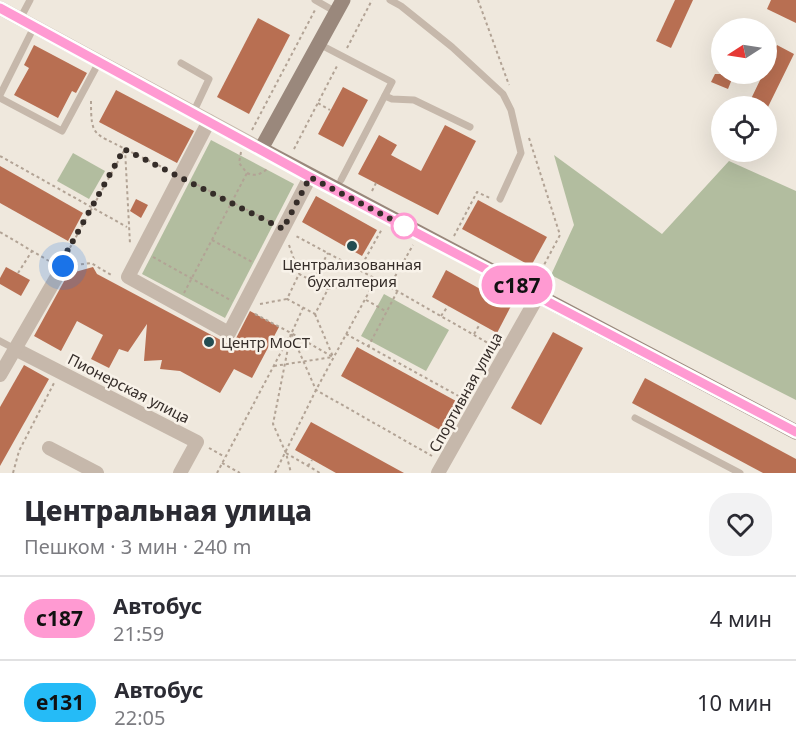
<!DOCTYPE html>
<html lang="ru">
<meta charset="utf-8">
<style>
body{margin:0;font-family:"Noto Sans",sans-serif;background:#f2f2f3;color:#2b2b33;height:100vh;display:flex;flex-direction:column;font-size:22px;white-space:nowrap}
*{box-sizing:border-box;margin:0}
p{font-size:20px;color:#7c7c81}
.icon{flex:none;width:33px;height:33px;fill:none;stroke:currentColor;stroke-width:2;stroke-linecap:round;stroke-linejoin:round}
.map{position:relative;height:473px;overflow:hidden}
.side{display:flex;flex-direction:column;background:#fff;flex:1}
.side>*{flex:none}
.badge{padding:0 12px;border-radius:20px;font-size:21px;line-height:39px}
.needle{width:39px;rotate:258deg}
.buttons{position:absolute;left:711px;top:18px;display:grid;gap:12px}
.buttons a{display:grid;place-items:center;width:66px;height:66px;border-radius:50%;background:#fff;box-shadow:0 6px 24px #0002;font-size:30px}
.you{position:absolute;width:30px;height:30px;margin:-15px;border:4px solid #fff;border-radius:50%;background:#1a73e8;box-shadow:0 0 0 9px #1a73e833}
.map>.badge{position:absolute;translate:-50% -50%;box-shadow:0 0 0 3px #fff}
.round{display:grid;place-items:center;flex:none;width:63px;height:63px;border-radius:24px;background:#f2f2f3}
.headline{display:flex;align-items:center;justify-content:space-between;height:102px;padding:0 24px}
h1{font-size:28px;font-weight:800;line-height:45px}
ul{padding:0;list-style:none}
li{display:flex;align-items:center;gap:18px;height:84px;padding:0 24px;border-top:2px solid #e1e1e2}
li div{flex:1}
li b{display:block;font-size:22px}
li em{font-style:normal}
li .badge{min-width:66px;font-weight:700;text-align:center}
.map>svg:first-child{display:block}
</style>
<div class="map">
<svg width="796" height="473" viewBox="0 0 796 473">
<rect width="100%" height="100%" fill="#efe8dd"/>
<g fill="#b2bd9f">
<polygon points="211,140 294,184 225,318 142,274"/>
<polygon points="73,153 105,171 89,199 57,181"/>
<polygon points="554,155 662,234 729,161 796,191 796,400 551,275 574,225"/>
<polygon points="384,294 449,330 426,371 361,336"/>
</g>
<g fill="#b86f52">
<polygon points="675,0 693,0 671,48 656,41"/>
<polygon points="771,0 796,0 796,23 767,9"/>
<polygon points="258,18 290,35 249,114 217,97"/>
<polygon points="34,45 87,73 76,93 72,91 58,118 14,95 29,68 24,65"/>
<polygon points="777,45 794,54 767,109 766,106 750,101 763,74 766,74 766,67"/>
<polygon points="715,74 734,74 728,89 711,82"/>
<polygon points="343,87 368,100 343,147 318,134"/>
<polygon points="116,90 194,131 177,163 99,122"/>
<polygon points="445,125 476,141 438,215 358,174 379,135 397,145 391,155 421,171"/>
<polygon points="0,166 83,213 68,241 0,203"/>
<polygon points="316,196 377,230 362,256 302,222"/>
<polygon points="136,199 148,205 141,218 130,211"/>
<polygon points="478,200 547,237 531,266 462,229"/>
<polygon points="6,267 30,280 21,296 0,284 0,278"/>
<polygon points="93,267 97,274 232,346 250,311 279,327 252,378 234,369 220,393 180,371 160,369 162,360 144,361 147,324 128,352 119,349 109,368 91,359 103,335 77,321 61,351 34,336 68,274"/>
<polygon points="446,270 511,306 497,333 432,297"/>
<polygon points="553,332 583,348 541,425 511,408"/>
<polygon points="357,347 456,401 440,430 341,376"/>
<polygon points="24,365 49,379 0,466 0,407"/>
<polygon points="645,378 796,459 796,473 763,473 632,403"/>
<polygon points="311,422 404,473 336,473 295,450"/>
</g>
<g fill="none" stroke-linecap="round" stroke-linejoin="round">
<g stroke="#b2a395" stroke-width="2" stroke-dasharray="3 3" stroke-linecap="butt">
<polyline points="478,0 509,85"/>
<polyline points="347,48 372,0"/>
<path d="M91 101C91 138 94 132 125 149L130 244"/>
<polyline points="318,103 330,110"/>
<polyline points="252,130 315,10"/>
<polyline points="529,138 560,235 536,280"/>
<polyline points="294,149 337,66"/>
<path d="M241 152 239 163 247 173C255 177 262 174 268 168"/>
<polyline points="0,156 127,227"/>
<polyline points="192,182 273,223"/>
<polyline points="372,191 376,183"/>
<polyline points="0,232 49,261"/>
<polyline points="454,236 477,192 490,198"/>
<polyline points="212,240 252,262"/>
<polyline points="289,245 299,274"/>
<polyline points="67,253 125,149 168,170"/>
<polyline points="153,257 232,301"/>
<polyline points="75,265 91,263 113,276"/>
<polyline points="359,270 382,229"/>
<polyline points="18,273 32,251"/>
<polyline points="313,281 328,253"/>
<polyline points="389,287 413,245"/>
<polyline points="328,289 299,274 287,299 315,314 328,289 376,279 495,347"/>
<polyline points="184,293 247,173"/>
<polyline points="366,300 387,312"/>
<polyline points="260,304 287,299"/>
<polyline points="255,314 291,333 273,424 286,453 291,473"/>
<polyline points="315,314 333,357 291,333 316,390 432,456"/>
<polyline points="441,316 448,306"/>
<polyline points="292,332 303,308"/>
<polyline points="346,334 464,399"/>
<polyline points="474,334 480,324"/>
<polyline points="368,347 397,292"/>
<polyline points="274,366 333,357"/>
<polyline points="209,448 225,457"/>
<polyline points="286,453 320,473"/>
<polyline points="222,463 240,473"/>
<polyline points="308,466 312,460"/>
<polyline points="13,473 19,451 54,383"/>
<polyline points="217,473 289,337"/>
<polyline points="275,473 316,390 376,279 296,236"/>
</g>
<g stroke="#c6b8ab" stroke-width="7">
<polyline points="315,0 336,12"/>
<polyline points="390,0 401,6 452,47 503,94 511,110 521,153 500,199"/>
<polyline points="20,19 30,0"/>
<polyline points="319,44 392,82 341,180"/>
<polyline points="181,63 209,79 193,113"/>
<polyline points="0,95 34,27"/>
<polyline points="385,96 392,99 414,100 470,127"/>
<polyline points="0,98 62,131 99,62"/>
<polyline points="0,341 15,349"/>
<polyline points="635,418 740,473"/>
</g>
<g stroke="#c6b8ab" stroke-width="14">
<polyline points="0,8 261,149"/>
<polyline points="209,121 128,277 229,333 310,177"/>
<polyline points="15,349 197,442 180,473"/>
<polyline points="0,375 63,266"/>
<polyline points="49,448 97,473"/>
<polyline points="438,473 538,296"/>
</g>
<polyline stroke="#9a887c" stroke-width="15" points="343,0 261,149 796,432"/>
</g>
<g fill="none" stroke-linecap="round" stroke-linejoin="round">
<defs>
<polyline id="line" points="0,8 310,177 796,432"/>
</defs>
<use href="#line" stroke="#fff" stroke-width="14"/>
<use href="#line" stroke="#ff9ad2" stroke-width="9"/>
<polyline stroke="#352d29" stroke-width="6" stroke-dasharray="0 10.8" points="63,266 59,266 124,149 283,229 310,177 404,226"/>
</g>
<circle fill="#fff" stroke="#ff9ad2" stroke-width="3" cx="404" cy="226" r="12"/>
<g fill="#234d52" stroke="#f8f2e9" stroke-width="2">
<circle cx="352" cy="246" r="6"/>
<circle cx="209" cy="342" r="6"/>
</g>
<g text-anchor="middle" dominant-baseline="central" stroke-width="5" stroke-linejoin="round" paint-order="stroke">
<g font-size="15" fill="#352d29" stroke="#f8f2e9">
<text x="352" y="264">Централизованная<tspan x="352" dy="17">бухгалтерия</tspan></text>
<text x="221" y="342" text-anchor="start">Центр МоСТ</text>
</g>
<g font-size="15" fill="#352d29" stroke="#f8f2e9">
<text transform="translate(129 388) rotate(27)">Пионерская улица</text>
<text transform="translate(465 392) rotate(-61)">Спортивная улица</text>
</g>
</g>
</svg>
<div class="buttons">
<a><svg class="needle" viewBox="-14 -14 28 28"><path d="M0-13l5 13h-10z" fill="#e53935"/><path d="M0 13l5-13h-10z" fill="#7c7c81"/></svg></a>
<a><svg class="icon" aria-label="locate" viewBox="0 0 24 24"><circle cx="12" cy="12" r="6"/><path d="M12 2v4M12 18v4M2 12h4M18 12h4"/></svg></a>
</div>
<div class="you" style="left:63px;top:266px"></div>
<b class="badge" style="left:517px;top:285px;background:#ff9ad2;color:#111">с187</b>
</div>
<section class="side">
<div class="headline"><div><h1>Центральная улица</h1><p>Пешком · 3 мин · 240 m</p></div><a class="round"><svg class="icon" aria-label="heart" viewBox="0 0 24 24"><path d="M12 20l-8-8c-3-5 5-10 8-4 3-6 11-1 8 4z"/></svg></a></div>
<ul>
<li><span class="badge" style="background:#ff9ad2;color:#111">с187</span><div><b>Автобус</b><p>21:59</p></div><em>4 мин</em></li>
<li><span class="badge" style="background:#25bbf7;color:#111">е131</span><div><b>Автобус</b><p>22:05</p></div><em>10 мин</em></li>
</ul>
</section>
